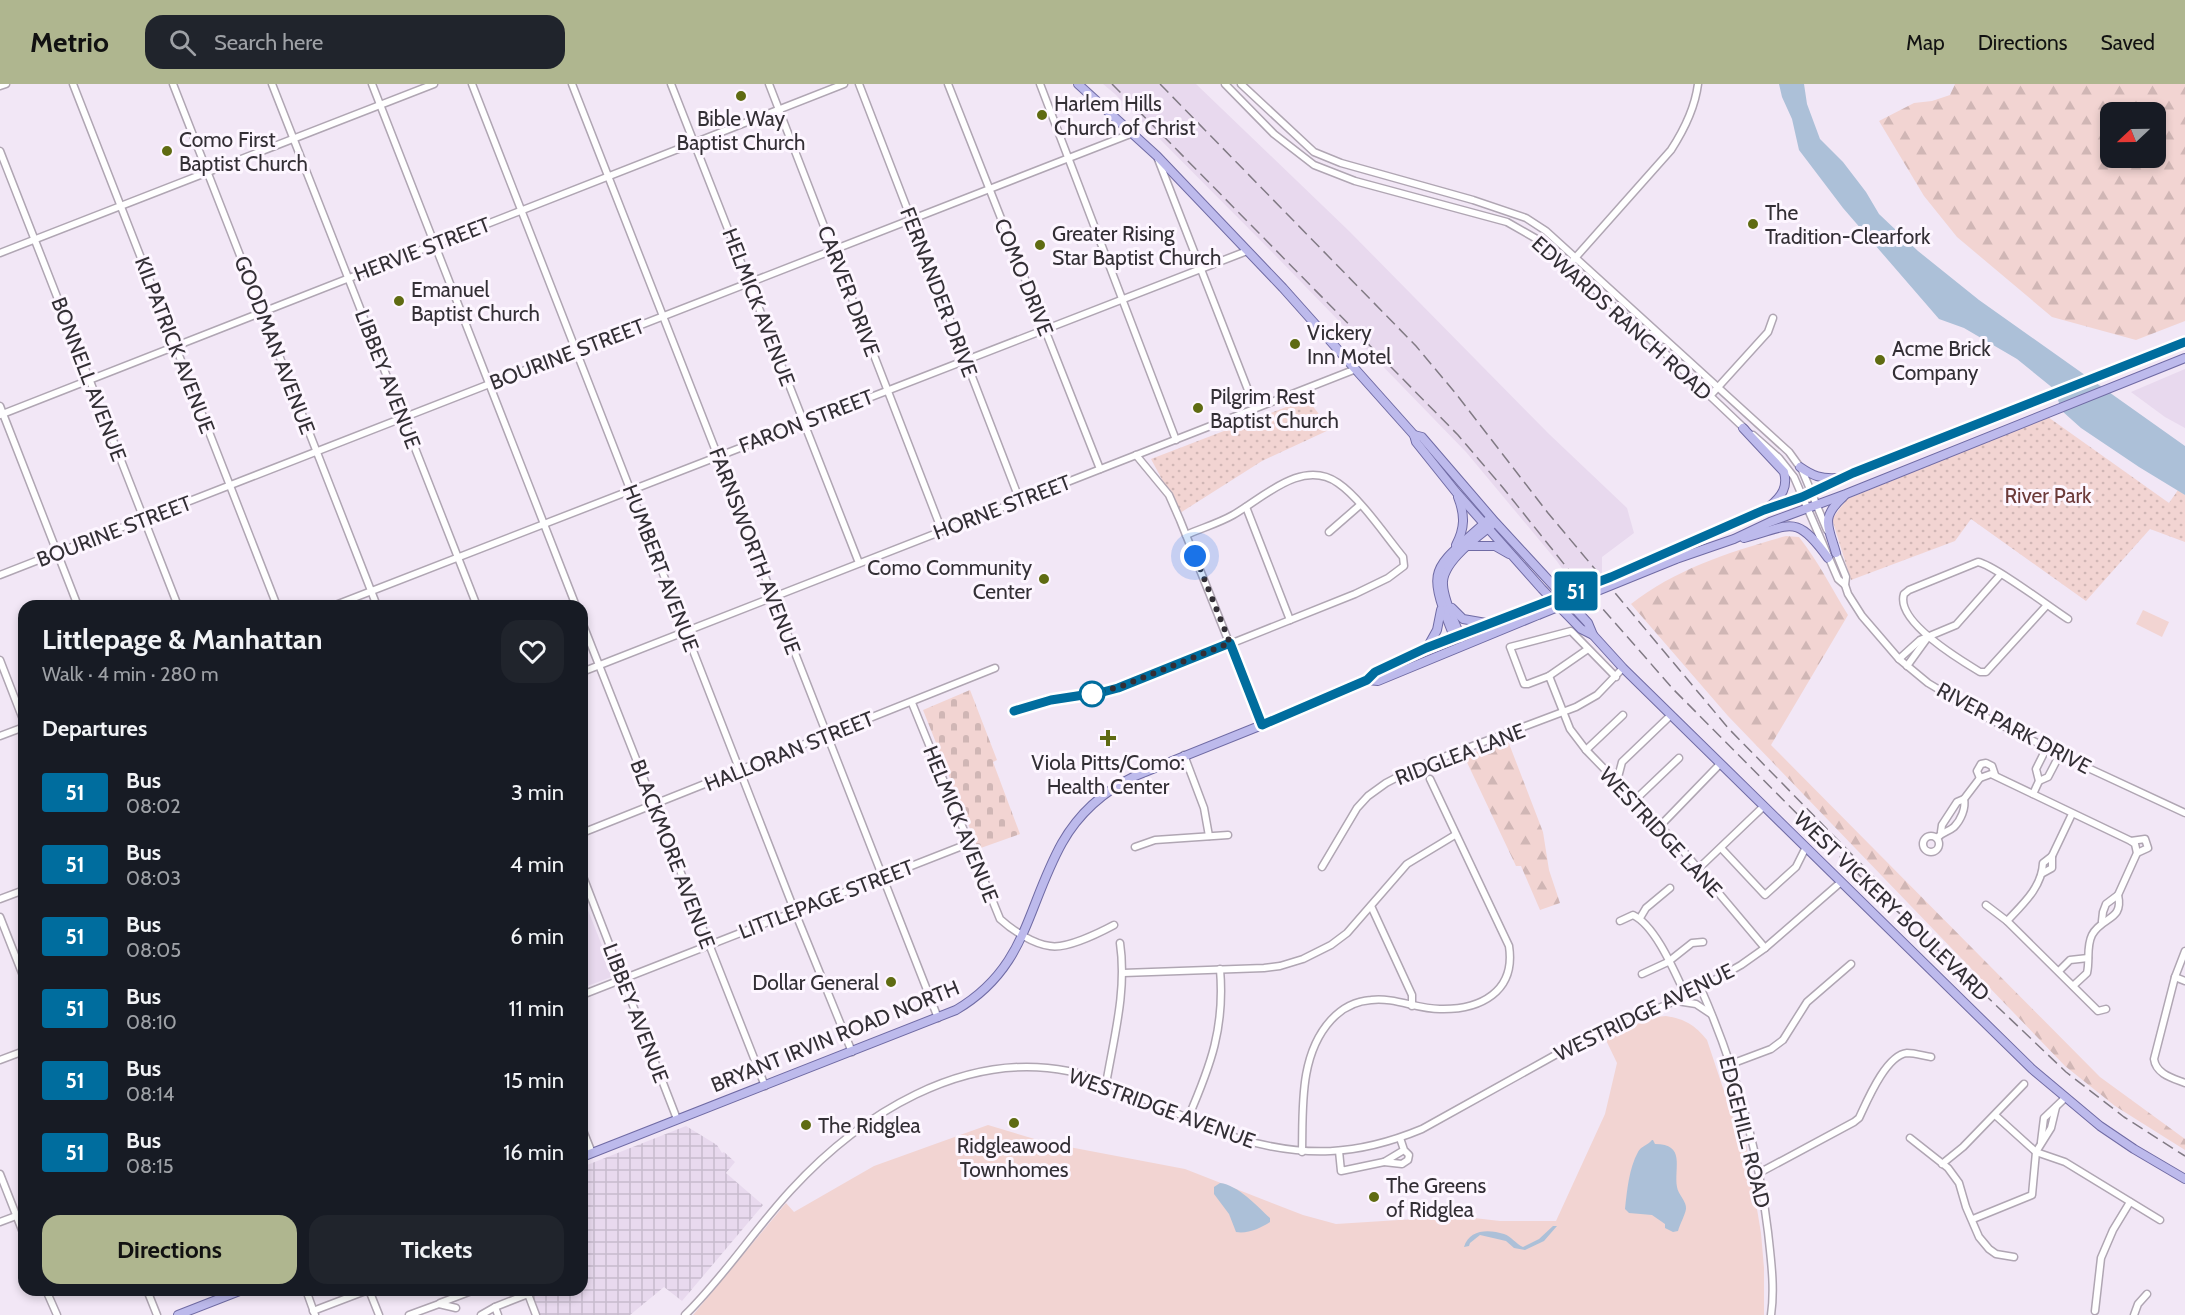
<!DOCTYPE html>
<meta charset="utf-8">
<style>
body{margin:0;font-family:Cabin,sans-serif;background:#20242c;color:#f1f3f6;height:100vh;display:flex;flex-direction:column;font-size:22px;white-space:nowrap}
*{box-sizing:border-box;margin:0}
p{font-size:20px;color:#9ea1a6}
.icon{flex:none;width:33px;height:33px;fill:none;stroke:currentColor;stroke-width:2;stroke-linecap:round;stroke-linejoin:round}
.map{position:relative;flex:1;overflow:hidden}
.panel{position:absolute;left:18px;top:516px;width:570px;height:696px;display:flex;flex-direction:column;background:#171b24;border-radius:18px;box-shadow:0 3px 9px #0003}
.panel>*{flex:none}
.badge{padding:0 12px;border-radius:4px;font-size:21px;line-height:39px}
.needle{width:39px;rotate:248deg}
.fabs{position:absolute;left:2100px;top:18px;display:grid;gap:12px}
.fabs a{display:grid;place-items:center;width:66px;height:66px;border-radius:12px;background:#171b24;box-shadow:0 3px 9px #0003;font-size:30px}
.you{position:absolute;width:30px;height:30px;margin:-15px;border:4px solid #fff;border-radius:50%;background:#1a73e8;box-shadow:0 0 0 9px #1a73e833}
.map>.badge{position:absolute;translate:-50% -50%;box-shadow:0 0 0 3px #fff}
h2{padding:0 24px;font-size:22px;line-height:54px}
.round{display:grid;place-items:center;flex:none;width:63px;height:63px;border-radius:18px;background:#20242c}
.head{display:flex;align-items:center;justify-content:space-between;height:102px;padding:0 24px}
h1{font-size:28px;font-weight:700;line-height:45px}
.action{display:flex;gap:12px;margin-top:auto;padding:12px 24px}
.action a{flex:1;height:69px;border-radius:18px;background:#afb68f;color:#111;font-size:24px;font-weight:700;line-height:69px;text-align:center}
.action a+a{background:#20242c;color:#f1f3f6}
ul{padding:0;list-style:none}
li{display:flex;align-items:center;gap:18px;height:72px;padding:0 24px}
li div{flex:1}
li b{display:block;font-size:22px}
li em{font-style:normal}
li .badge{min-width:66px;font-weight:700;text-align:center}
header{display:flex;align-items:center;gap:36px;box-sizing:border-box;height:84px;padding:0 30px;background:#afb68f;color:#111}
header strong{font-size:28px}
nav{display:flex;gap:33px;margin-inline-start:auto;font-size:21px}
.search{width:420px;height:54px;background:#20242c;display:flex;align-items:center;gap:15px;box-sizing:border-box;padding:0 21px;border-radius:18px;color:#9ea1a6;font-size:22px}
.map>svg:first-child{display:block}
</style>
<header>
<strong>Metrio</strong>
<div class="search"><svg class="icon" aria-label="search" viewBox="0 0 24 24"><circle cx="10" cy="10" r="6"/><path d="M15 15l6 6"/></svg>Search here</div>
<nav><a>Map</a><a>Directions</a><a>Saved</a></nav>
</header>
<div class="map">
<svg width="2185" height="1231" viewBox="0 0 2185 1231">
<defs>
<pattern id="industrial-grid" width="8" height="8" patternUnits="userSpaceOnUse" patternTransform="scale(1.5)"><rect width="8" height="8" fill="#e8d9ee"/><path d="M0 4h8M4 0v8" fill="none" stroke="#c7bbcd"/></pattern>
<pattern id="forest-firs" width="22" height="20" patternUnits="userSpaceOnUse" patternTransform="scale(1.5)"><rect width="22" height="20" fill="#f2d4d2"/><path d="M5 1l3.5 6h-7zM16 11l3.5 6h-7z" fill="#d0b6b5"/></pattern>
<pattern id="cemetery-stones" width="16" height="16" patternUnits="userSpaceOnUse" patternTransform="scale(1.5)"><rect width="16" height="16" fill="#f2d4d2"/><path d="M2 7V4a2 2 0 0 1 4 0v3zM10 15v-3a2 2 0 0 1 4 0v3z" fill="#d0b6b5"/></pattern>
<pattern id="park-dots" width="8" height="8" patternUnits="userSpaceOnUse" patternTransform="scale(1.5)"><rect width="8" height="8" fill="#f2d4d2"/><path d="M2 2h.1M6 6h.1" fill="none" stroke="#d0b6b5" stroke-width="1.8" stroke-linecap="round"/></pattern>
</defs>
<rect width="100%" height="100%" fill="#f2e7f6"/>
<g fill="#e8d9ee">
<polygon points="1103,0 1196,0 1349,147 1549,350 1627,424 1634,449 1602,473 1602,489 1574,501 1556,476 1466,368 1272,168 1115,10"/>
<polygon points="2185,285 2185,344 2165,333 2131,308"/>
<polygon points="582,811 614,892 582,904"/>
</g>
<polygon fill="url(#industrial-grid)" points="686,1042 717,1061 722,1069 724,1068 735,1078 726,1089 763,1121 682,1217 664,1203 630,1231 540,1231 530,1206 582,1206 582,1083"/>
<g fill="#f2d4d2">
<polygon points="2143,526 2169,538 2162,553 2136,540"/>
<path d="M1666 932C1685 935 1695 941 1707 956L1738 1049 1745 1053 1761 1149 1764 1184V1231H693L786 1119 794 1128 874 1082 988 1041 1048 1059 1185 1085 1303 1131 1336 1140 1415 1135 1430 1119 1448 1131 1500 1137H1556L1605 1030 1617 979 1604 952 1656 933Z"/>
</g>
<g fill="url(#forest-firs)" fill-rule="evenodd">
<path d="M1955 0H2185V237L2136 256 2052 233 1957 153 1924 112 1879 37 1914 19 1932 17 1950 11ZM2110 28H2156V74H2110Z"/>
<path d="M1786 452 1799 453C1818 477 1832 505 1848 531L1771 661 2100 993 2185 1055V1066L2115 1022 2065 982 1728 632 1631 520C1675 485 1732 467 1786 452Z"/>
<polygon points="1508,657 1543,748 1549,786 1560,819 1540,826 1521,782 1516,782 1464,672"/>
</g>
<polygon fill="url(#cemetery-stones)" points="970,606 997,676 993,678 1020,750 978,765 923,626"/>
<g fill="url(#park-dots)">
<polygon points="1307,315 1331,345 1262,377 1180,429 1151,375"/>
<polygon points="2048,333 2169,419 2178,406 2185,411 2185,458 2150,445 2086,517 1971,435 1955,457 1851,496 1832,435 1847,415"/>
</g>
<g fill="#acc0d8">
<polygon points="1779,0 1804,0 1807,20 1820,55 1843,78 1866,108 1879,130 1918,167 1979,216 2185,362 2185,411 2139,383 2081,344 2062,327 2054,305 2017,275 1964,244 1939,235 1843,124 1799,66 1792,35 1782,13"/>
<path d="M1652 1056H1653L1655 1060C1686 1060 1674 1083 1677 1103 1678 1110 1687 1118 1686 1125 1685 1131 1680 1140 1678 1147L1673 1148 1665 1144V1140L1652 1131 1629 1129 1625 1125C1627 1107 1629 1084 1638 1068 1641 1062 1648 1061 1652 1056Z"/>
<path d="M1220 1099C1238 1101 1257 1122 1270 1134V1138C1261 1144 1248 1150 1236 1148L1229 1130 1214 1110V1103Z"/>
<path d="M1553 1142H1557L1544 1157 1525 1166 1514 1164 1506 1157 1480 1151 1470 1159 1469 1162 1464 1163C1469 1145 1489 1145 1504 1150 1511 1152 1516 1160 1523 1163L1539 1155Z"/>
</g>
<g fill="none" stroke-linecap="round" stroke-linejoin="round">
<defs>
<g id="minor">
<polyline points="73,0 277,522"/>
<polyline points="173,0 377,522"/>
<polyline points="272,0 477,522"/>
<polyline points="372,0 576,522"/>
<polyline points="472,0 795,828 852,968"/>
<polyline points="572,0 938,934"/>
<polyline points="671,0 859,479"/>
<polyline points="769,0 942,447"/>
<polyline points="859,0 1020,417"/>
<polyline points="948,0 1100,385"/>
<polyline points="1040,0 1176,356"/>
<polyline points="1225,0 1274,50 1314,81 1355,97 1507,138 1542,158 1649,254 1745,345"/>
<polyline points="1241,0 1314,68 1341,79 1473,116 1526,134 1546,147 1789,368 1802,386 1827,446"/>
<polyline points="0,2 6,0"/>
<polyline points="0,67 178,522"/>
<polyline points="1158,75 1255,324"/>
<polyline points="0,169 434,0"/>
<path d="M1568 182 1671 66C1684 46 1695 24 1698 0"/>
<polyline points="1643,250 1652,250 1665,256"/>
<polyline points="1710,312 1768,248 1773,234"/>
<polyline points="0,322 78,522"/>
<polyline points="0,331 844,0"/>
<polyline points="1753,351 1779,374 1794,393 1838,495 1845,501"/>
<polyline points="1136,371 1169,411 1180,436 1262,641"/>
<polyline points="1246,423 1290,536"/>
<polyline points="1329,448 1360,421"/>
<polyline points="1835,466 1846,493 1845,501 1848,510 1862,532 1899,575 1928,599 1983,632 2086,683 2185,729"/>
<polyline points="0,491 1133,49"/>
<path d="M2047 521 1986 588H1980C1960 576 1895 537 1904 510L1909 506 1978 478C1994 481 2051 524 2068 535"/>
<polyline points="333,522 1247,167"/>
<polyline points="582,538 765,1002"/>
<polyline points="1899,575 1920,556 1956,541 2001,490"/>
<polyline points="0,576 24,638"/>
<polyline points="1907,582 1928,553"/>
<polyline points="582,588 1356,285"/>
<polyline points="1549,592 1588,565"/>
<polyline points="1616,593 1571,547 1510,563 1524,600 1528,600 1549,592 1570,645 1586,666 1679,762 1765,864"/>
<path d="M912 619 1000 835C1012 846 1033 860 1050 862 1066 865 1099 849 1114 841"/>
<path d="M1014 627 1051 616 1110 606 1170 584 1355 510 1388 494 1404 482 1403 473C1385 451 1360 414 1338 399 1302 374 1263 414 1233 431 1219 439 1202 444 1186 451"/>
<polyline points="0,652 24,643"/>
<polyline points="1586,666 1623,631"/>
<polyline points="1184,671 1204,724 1209,752"/>
<polyline points="1980,694 1977,687 1981,680 1986,679 1992,682 1995,691"/>
<polyline points="1617,697 1622,678 1671,631"/>
<polyline points="2039,697 2048,693 2060,670"/>
<polyline points="2033,710 2039,697 2036,685 2047,663"/>
<polyline points="1635,716 1679,674"/>
<polyline points="1660,742 1720,680"/>
<polyline points="1941,748 1942,741 1957,718 1964,715 1980,694 1991,690 2131,757 2135,760 2137,769 2118,811 2106,820 2103,828 2102,837"/>
<polyline points="582,749 995,584"/>
<circle cx="1931" cy="760" r="8"/>
<path d="M1937 754C1942 748 1948 748 1954 743 1961 736 1966 724 1964 715"/>
<polyline points="2131,757 2145,755 2148,764 2137,769"/>
<polyline points="1135,763 1155,756 1228,751"/>
<polyline points="1721,764 1765,811 1796,783 1806,763"/>
<polyline points="1322,783 1357,724 1368,712 1386,699 1417,683 1576,623 1597,611 1623,584"/>
<polyline points="1698,785 1764,722"/>
<polyline points="2043,789 2052,784 2052,772"/>
<polyline points="582,790 677,1035"/>
<polyline points="0,815 24,806"/>
<polyline points="1986,821 2007,837 2098,927 2106,925"/>
<polyline points="1371,822 1412,911 1412,922"/>
<polyline points="0,833 24,894"/>
<polyline points="1640,834 1646,824 1670,804"/>
<path d="M1620 837 1633 831C1656 842 1675 889 1686 912"/>
<path d="M2007 837C2023 820 2042 803 2043 779L2052 772 2072 730"/>
<path d="M2185 867 2175 893 2154 975C2156 990 2172 994 2185 999"/>
<polyline points="2059,887 2070,876 2088,874"/>
<polyline points="1123,889 1264,884 1280,882 1303,875 1331,861 1347,849 1407,780 1455,751"/>
<polyline points="1642,890 1668,878 1692,859 1703,858"/>
<polyline points="2175,893 2185,897"/>
<path d="M2073 902 2087 889C2090 876 2086 863 2092 851 2102 832 2124 837 2118 811"/>
<path d="M1701 905C1735 982 1758 1065 1768 1148 1771 1176 1775 1204 1771 1231"/>
<polyline points="582,911 970,759"/>
<polyline points="1677,917 1696,920 1711,930"/>
<polyline points="0,976 24,967"/>
<polyline points="1731,980 1771,965 1783,956 1807,918 1851,880"/>
<path d="M1106 1000C1114 953 1127 906 1120 859"/>
<polyline points="1995,1031 2036,1068 2065,1078 2160,1136"/>
<path d="M1188 1034C1211 981 1225 943 1220 885"/>
<polyline points="582,1044 592,1069"/>
<polyline points="1400,1054 1404,1066 1409,1071 1408,1076 1402,1080 1384,1078 1404,1066"/>
<polyline points="1910,1054 1948,1084 1959,1099 1966,1123 1979,1153 1989,1165 1996,1170 2014,1173"/>
<polyline points="2041,1058 2044,1034 2065,1014"/>
<polyline points="1339,1067 1341,1087 1384,1078"/>
<path d="M1302 1068C1303 1024 1299 971 1331 936 1342 924 1356 917 1371 916 1394 913 1417 925 1440 925 1480 926 1516 908 1509 862L1430 695"/>
<polyline points="1942,1080 1963,1063 2024,1000"/>
<path d="M1759 1089 1854 1038 1859 1034C1867 1017 1886 971 1907 969 1915 969 1924 972 1931 973"/>
<polyline points="0,1090 24,1151"/>
<polyline points="1973,1135 2032,1111 2036,1068 2051,1044 2056,1023"/>
<polyline points="0,1138 24,1129"/>
<polyline points="46,1206 57,1231"/>
<polyline points="147,1206 157,1231"/>
<polyline points="306,1206 315,1231"/>
<polyline points="369,1206 379,1231"/>
<polyline points="440,1219 474,1206"/>
<polyline points="495,1223 498,1231"/>
<polyline points="313,1227 368,1206"/>
<polyline points="2095,1227 2101,1174 2113,1146 2130,1118"/>
<polyline points="409,1231 439,1220 456,1224"/>
<polyline points="481,1231 495,1223 528,1210 536,1231"/>
<path d="M685 1231C724 1193 754 1146 791 1106 860 1031 962 966 1068 987 1094 992 1120 1005 1144 1015 1175 1029 1206 1042 1237 1054 1304 1074 1357 1072 1422 1045L1566 965 1686 912 1741 881 1765 864 1841 798"/>
<polyline points="2134,1231 2138,1220 2147,1210"/>
</g>
<g id="major">
<polyline points="1078,0 1157,72 1283,204 1414,351 1416,358 1456,408 1542,505 1581,545 1593,551 1623,584 2032,985 2100,1042 2134,1065 2185,1095"/>
<path d="M1743 344 1784 388C1788 403 1782 412 1770 422"/>
<polyline points="1414,351 1422,353 1495,438 1588,539 1593,551"/>
<path d="M1800 383C1813 392 1821 395 1837 394"/>
<path d="M1744 454C1791 442 1795 428 1828 474"/>
<path d="M1456 461C1465 444 1465 431 1458 413"/>
<polyline points="1469,462 1495,462 1509,470"/>
<path d="M1674 466C1730 442 1786 419 1842 393L2185 258"/>
<path d="M1836 469C1828 441 1820 434 1844 412"/>
<polyline points="1676,475 1734,455 1770,438 1846,410 2185,274"/>
<polyline points="1452,524 1463,535 1486,539"/>
<path d="M1461 554C1455 538 1444 518 1443 501 1441 479 1476 454 1491 442"/>
<path d="M1455 555C1425 481 1431 488 1488 436"/>
<polyline points="1427,564 1437,546 1441,526"/>
<polyline points="1367,596 1378,597 1538,531"/>
<path d="M582 1073 956 926C1027 884 1026 824 1062 759 1079 729 1104 707 1135 692L1262 641 1365 597 1375 588 1426 564 1534 524"/>
<polyline points="178,1231 242,1206"/>
</g>
</defs>
<use href="#minor" stroke="#b0a6b3" stroke-width="9"/>
<use href="#major" stroke="#706ba4" stroke-width="10"/>
<use href="#minor" stroke="#fff" stroke-width="6"/>
<use href="#major" stroke="#bdbaec" stroke-width="8"/>
<g stroke="#817a84" stroke-width="1.5" stroke-dasharray="12 6" stroke-linecap="butt">
<polyline points="1112,0 1458,351 1504,405 1572,490 1674,606 1833,766 2066,988 2124,1033 2185,1072"/>
<polyline points="1160,0 1416,262 1457,311 1548,429 1729,645 1874,793"/>
</g>
<defs>
<g id="major-bridge">
<polyline points="1534,524 1674,466"/>
<polyline points="1538,531 1676,475"/>
</g>
</defs>
<use href="#major-bridge" stroke="#706ba4" stroke-width="10" stroke-linecap="butt"/>
<use href="#major-bridge" stroke="#bdbaec" stroke-width="8"/>
</g>
<g fill="none" stroke-linecap="round" stroke-linejoin="round">
<defs>
<polyline id="line" points="1014,627 1051,616 1103,608 1118,604 1230,559 1262,641 1367,596 1375,588 1426,564 1611,493 1764,426 1802,413 1853,389 2185,258"/>
</defs>
<use href="#line" stroke="#fff" stroke-width="14"/>
<use href="#line" stroke="#006d9e" stroke-width="9"/>
<polyline stroke="#332f35" stroke-width="6" stroke-dasharray="0 10.8" points="1092,610 1122,602 1230,559 1195,472"/>
</g>
<g fill="#5f6b12" stroke="#fdf6ff" stroke-width="2">
<circle cx="741" cy="12" r="6"/>
<circle cx="1042" cy="31" r="6"/>
<circle cx="167" cy="67" r="6"/>
<circle cx="1753" cy="140" r="6"/>
<circle cx="1040" cy="161" r="6"/>
<circle cx="399" cy="217" r="6"/>
<circle cx="1295" cy="260" r="6"/>
<circle cx="1880" cy="276" r="6"/>
<circle cx="1198" cy="324" r="6"/>
<circle cx="1044" cy="495" r="6"/>
<path d="M1105 645h6v6h6v6h-6v6h-6v-6h-6v-6h6z"/>
<circle cx="891" cy="898" r="6"/>
<circle cx="1014" cy="1039" r="6"/>
<circle cx="806" cy="1041" r="6"/>
<circle cx="1374" cy="1113" r="6"/>
</g>
<circle fill="#fff" stroke="#006d9e" stroke-width="3" cx="1092" cy="610" r="12"/>
<g text-anchor="middle" dominant-baseline="central" stroke-width="6" stroke-linejoin="round" paint-order="stroke">
<g font-size="21" fill="#332f35" stroke="#fdf6ff" text-anchor="start">
<text x="1054" y="19">Harlem Hills<tspan x="1054" dy="24">Church of Christ</tspan></text>
<text x="741" y="34" text-anchor="middle">Bible Way<tspan x="741" dy="24">Baptist Church</tspan></text>
<text x="179" y="55">Como First<tspan x="179" dy="24">Baptist Church</tspan></text>
<text x="1765" y="128">The<tspan x="1765" dy="24">Tradition-Clearfork</tspan></text>
<text x="1052" y="149">Greater Rising<tspan x="1052" dy="24">Star Baptist Church</tspan></text>
<text x="411" y="205">Emanuel<tspan x="411" dy="24">Baptist Church</tspan></text>
<text x="1307" y="248">Vickery<tspan x="1307" dy="24">Inn Motel</tspan></text>
<text x="1892" y="264">Acme Brick<tspan x="1892" dy="24">Company</tspan></text>
<text x="1210" y="312">Pilgrim Rest<tspan x="1210" dy="24">Baptist Church</tspan></text>
<text x="1032" y="483" text-anchor="end">Como Community<tspan x="1032" dy="24">Center</tspan></text>
<text x="1108" y="678" text-anchor="middle">Viola Pitts/Como:<tspan x="1108" dy="24">Health Center</tspan></text>
<text x="879" y="898" text-anchor="end">Dollar General</text>
<text x="818" y="1041">The Ridglea</text>
<text x="1014" y="1061" text-anchor="middle">Ridgleawood<tspan x="1014" dy="24">Townhomes</tspan></text>
<text x="1386" y="1101">The Greens<tspan x="1386" dy="24">of Ridglea</tspan></text>
</g>
<g font-size="21" fill="#332f35" stroke="#fdf6ff">
<text transform="translate(422 165) rotate(-21)">HERVIE STREET</text>
<text transform="translate(1024 193) rotate(68)">COMO DRIVE</text>
<text transform="translate(849 207) rotate(69)">CARVER DRIVE</text>
<text transform="translate(939 208) rotate(69)">FERNANDER DRIVE</text>
<text transform="translate(759 223) rotate(69)">HELMICK AVENUE</text>
<text transform="translate(1622 234) rotate(42)">EDWARDS RANCH ROAD</text>
<text transform="translate(175 261) rotate(69)">KILPATRICK AVENUE</text>
<text transform="translate(275 261) rotate(69)">GOODMAN AVENUE</text>
<text transform="translate(567 270) rotate(-21)">BOURINE STREET</text>
<text transform="translate(89 295) rotate(69)">BONNELL AVENUE</text>
<text transform="translate(388 295) rotate(69)">LIBBEY AVENUE</text>
<text transform="translate(806 337) rotate(-21)">FARON STREET</text>
<text transform="translate(1002 423) rotate(-21)">HORNE STREET</text>
<text transform="translate(114 447) rotate(-21)">BOURINE STREET</text>
<text transform="translate(755 467) rotate(69)">FARNSWORTH AVENUE</text>
<text transform="translate(661 484) rotate(69)">HUMBERT AVENUE</text>
<text transform="translate(2014 644) rotate(28)">RIVER PARK DRIVE</text>
<text transform="translate(789 667) rotate(-22)">HALLORAN STREET</text>
<text transform="translate(1460 670) rotate(-21)">RIDGLEA LANE</text>
<text transform="translate(961 740) rotate(68)">HELMICK AVENUE</text>
<text transform="translate(1661 748) rotate(47)">WESTRIDGE LANE</text>
<text transform="translate(673 770) rotate(69)">BLACKMORE AVENUE</text>
<text transform="translate(826 815) rotate(-21)">LITTLEPAGE STREET</text>
<text transform="translate(1892 822) rotate(44)">WEST VICKERY BOULEVARD</text>
<text transform="translate(1644 928) rotate(-26)">WESTRIDGE AVENUE</text>
<text transform="translate(636 929) rotate(69)">LIBBEY AVENUE</text>
<text transform="translate(835 952) rotate(-22)">BRYANT IRVIN ROAD NORTH</text>
<text transform="translate(1162 1024) rotate(20)">WESTRIDGE AVENUE</text>
<text transform="translate(1745 1048) rotate(76)">EDGEHILL ROAD</text>
</g>
<g font-size="21" fill="#6c3a39" stroke="#fdf6ff">
<text x="2048" y="411">River Park</text>
</g>
</g>
</svg>
<div class="fabs">
<a><svg class="needle" viewBox="-14 -14 28 28"><path d="M0-13l5 13h-10z" fill="#e53935"/><path d="M0 13l5-13h-10z" fill="#9ea1a6"/></svg></a>
</div>
<div class="you" style="left:1195px;top:472px"></div>
<b class="badge" style="left:1576px;top:507px;background:#006d9e;color:#fff">51</b>
<section class="panel">
<div class="head"><div><h1>Littlepage &amp; Manhattan</h1><p>Walk · 4 min · 280 m</p></div><a class="round"><svg class="icon" aria-label="heart" viewBox="0 0 24 24"><path d="M12 20l-8-8c-3-5 5-10 8-4 3-6 11-1 8 4z"/></svg></a></div>
<h2>Departures</h2>
<ul>
<li><span class="badge" style="background:#006d9e;color:#fff">51</span><div><b>Bus</b><p>08:02</p></div><em>3 min</em></li>
<li><span class="badge" style="background:#006d9e;color:#fff">51</span><div><b>Bus</b><p>08:03</p></div><em>4 min</em></li>
<li><span class="badge" style="background:#006d9e;color:#fff">51</span><div><b>Bus</b><p>08:05</p></div><em>6 min</em></li>
<li><span class="badge" style="background:#006d9e;color:#fff">51</span><div><b>Bus</b><p>08:10</p></div><em>11 min</em></li>
<li><span class="badge" style="background:#006d9e;color:#fff">51</span><div><b>Bus</b><p>08:14</p></div><em>15 min</em></li>
<li><span class="badge" style="background:#006d9e;color:#fff">51</span><div><b>Bus</b><p>08:15</p></div><em>16 min</em></li>
</ul>
<div class="action"><a>Directions</a><a>Tickets</a></div>
</section>
</div>
